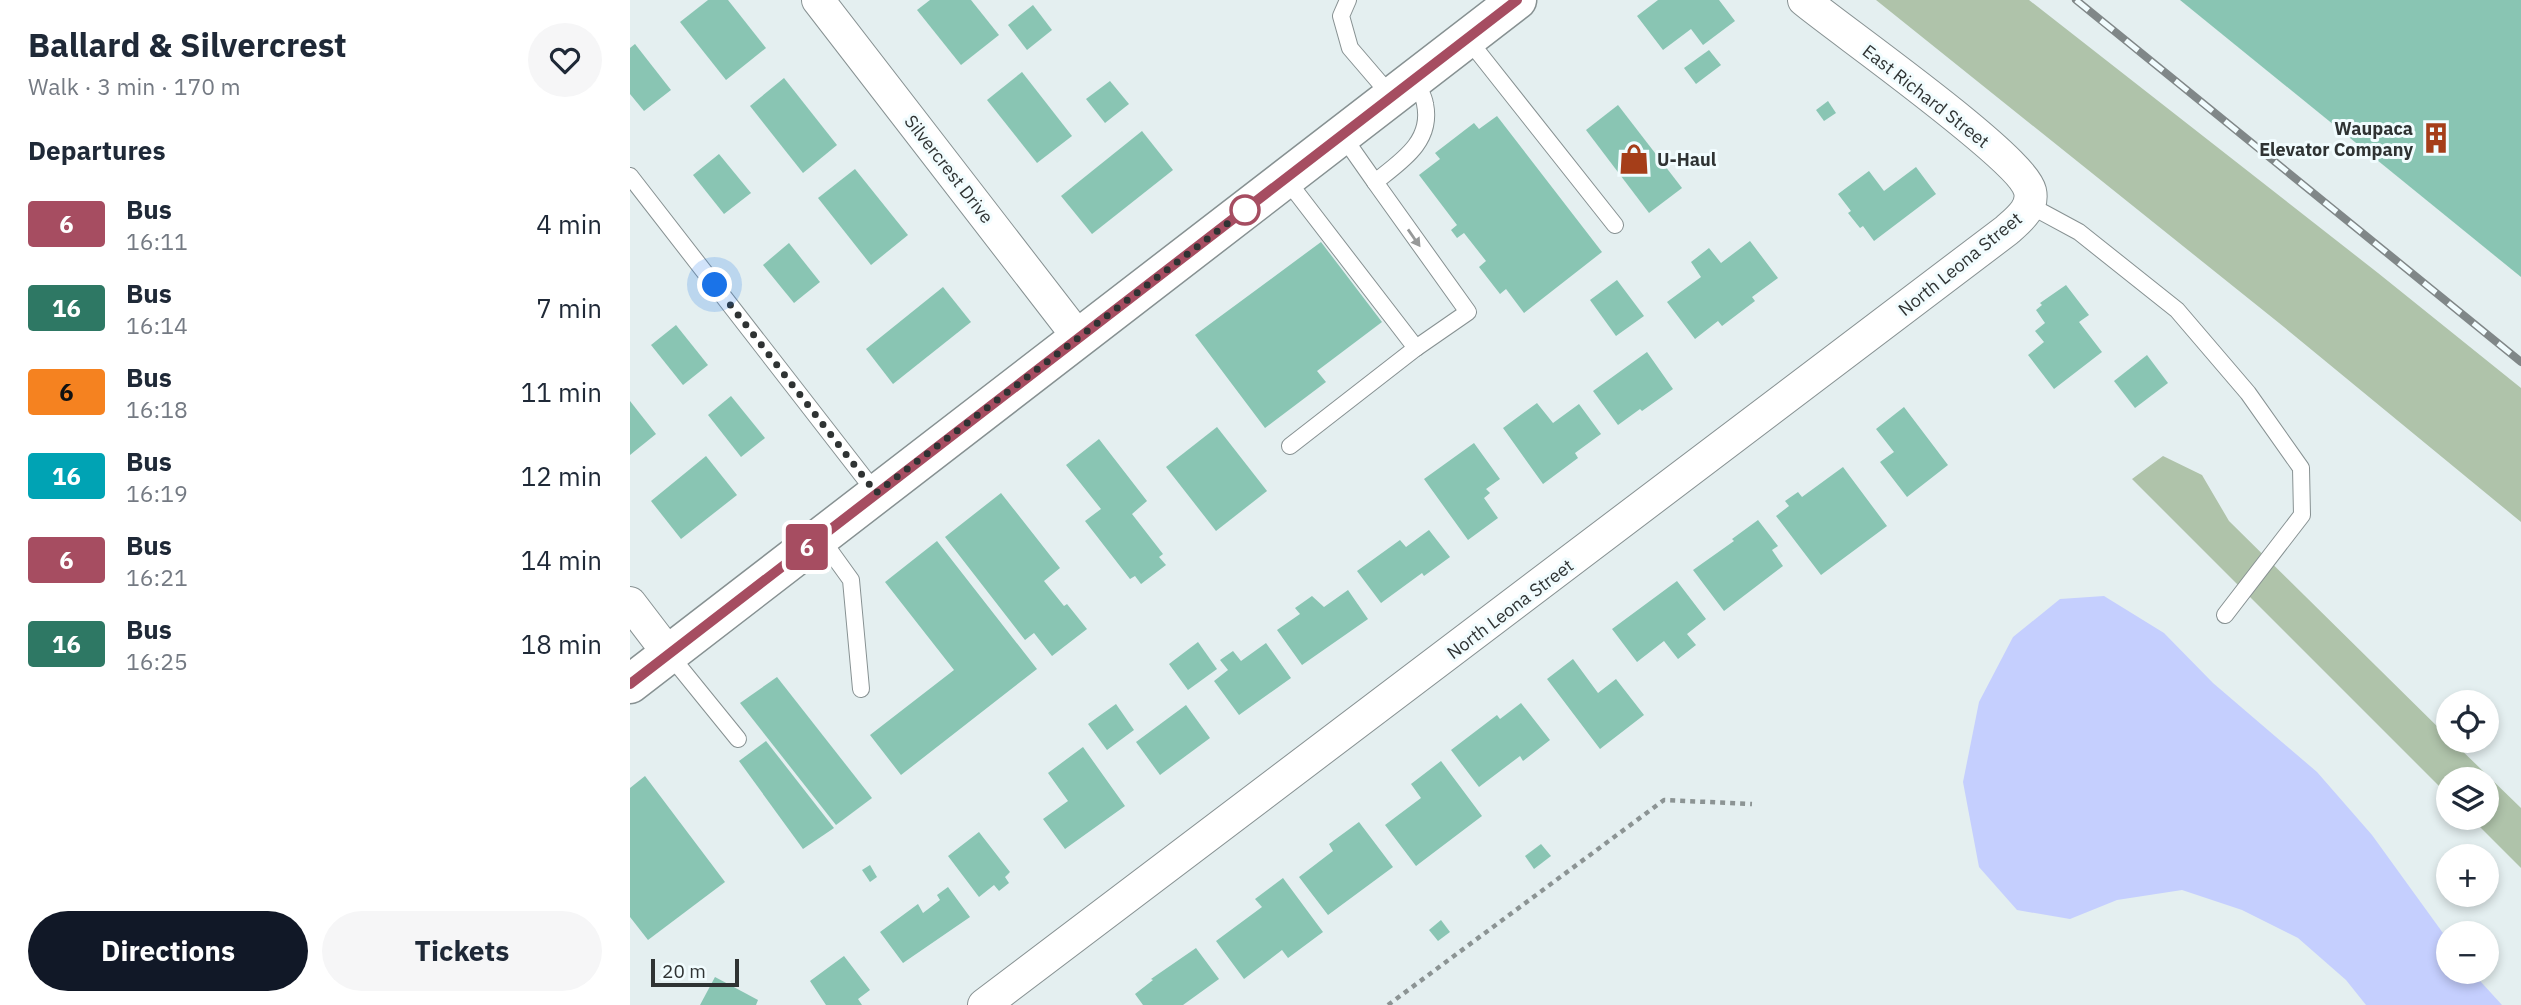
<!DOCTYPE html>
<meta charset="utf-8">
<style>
body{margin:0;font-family:"IBM Plex Sans",sans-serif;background:#f6f6f7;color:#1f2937;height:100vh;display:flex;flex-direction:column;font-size:26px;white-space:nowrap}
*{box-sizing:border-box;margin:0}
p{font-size:23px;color:#747a83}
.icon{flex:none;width:38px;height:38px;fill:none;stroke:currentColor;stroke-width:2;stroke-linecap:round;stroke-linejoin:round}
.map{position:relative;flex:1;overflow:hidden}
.panel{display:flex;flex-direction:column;background:#fff;width:630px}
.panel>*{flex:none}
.badge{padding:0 14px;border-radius:5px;font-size:24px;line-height:46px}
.fabs{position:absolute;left:1806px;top:690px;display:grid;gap:14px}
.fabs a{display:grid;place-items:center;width:63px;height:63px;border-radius:50%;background:#fff;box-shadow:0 4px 10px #0003;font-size:35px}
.scale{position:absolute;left:21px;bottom:18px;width:88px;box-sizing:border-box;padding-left:7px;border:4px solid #2f3333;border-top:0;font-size:19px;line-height:24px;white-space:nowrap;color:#2f3333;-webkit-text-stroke:5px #f1fcfe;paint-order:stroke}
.you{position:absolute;width:35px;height:35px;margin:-18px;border:5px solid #fff;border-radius:50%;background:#1a73e8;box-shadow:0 0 0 10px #1a73e833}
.map>.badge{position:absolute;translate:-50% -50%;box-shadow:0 0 0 4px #fff}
h2{padding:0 28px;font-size:26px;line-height:63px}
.round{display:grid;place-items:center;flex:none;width:74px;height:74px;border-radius:37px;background:#f6f6f7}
.headline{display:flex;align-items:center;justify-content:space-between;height:119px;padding:0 28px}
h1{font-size:33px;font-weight:700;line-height:52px}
.cta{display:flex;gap:14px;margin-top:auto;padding:14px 28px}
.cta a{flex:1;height:80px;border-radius:42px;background:#111827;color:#fff;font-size:28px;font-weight:700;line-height:80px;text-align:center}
.cta a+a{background:#f6f6f7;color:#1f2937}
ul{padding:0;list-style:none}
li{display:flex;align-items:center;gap:21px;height:84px;padding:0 28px}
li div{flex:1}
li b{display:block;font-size:26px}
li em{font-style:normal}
li .badge{min-width:77px;font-weight:700;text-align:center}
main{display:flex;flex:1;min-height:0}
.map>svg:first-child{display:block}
</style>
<main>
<section class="panel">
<div class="headline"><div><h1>Ballard &amp; Silvercrest</h1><p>Walk · 3 min · 170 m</p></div><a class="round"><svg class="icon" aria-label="heart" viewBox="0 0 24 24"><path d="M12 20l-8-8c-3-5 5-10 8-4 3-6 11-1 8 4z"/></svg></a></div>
<h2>Departures</h2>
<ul>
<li><span class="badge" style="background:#a64d61;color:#fff">6</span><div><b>Bus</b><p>16:11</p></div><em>4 min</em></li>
<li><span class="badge" style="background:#2e7864;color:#fff">16</span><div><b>Bus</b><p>16:14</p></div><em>7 min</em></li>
<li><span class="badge" style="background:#f58220;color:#111">6</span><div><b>Bus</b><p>16:18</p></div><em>11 min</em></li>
<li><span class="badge" style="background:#00a3b4;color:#fff">16</span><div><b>Bus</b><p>16:19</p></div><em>12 min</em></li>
<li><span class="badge" style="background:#a64d61;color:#fff">6</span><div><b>Bus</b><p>16:21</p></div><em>14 min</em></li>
<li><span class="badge" style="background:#2e7864;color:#fff">16</span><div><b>Bus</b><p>16:25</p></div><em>18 min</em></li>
</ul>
<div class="cta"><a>Directions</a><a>Tickets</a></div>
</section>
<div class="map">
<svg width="1891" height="1005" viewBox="0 0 1891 1005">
<rect width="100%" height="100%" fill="#e4eff0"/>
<g fill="#afc3aa">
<polygon points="1246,0 1399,0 1748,273 1891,388 1891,522 1654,327"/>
<polygon points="1533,456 1572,475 1599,521 1818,737 1818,740 1821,740 1891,808 1891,868 1840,817 1857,817 1857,779 1818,779 1818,795 1502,479"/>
</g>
<polygon fill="#c5cffe" points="1474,596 1534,633 1583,683 1687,772 1742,835 1818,940 1818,971 1841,971 1872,1005 1736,1005 1716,980 1668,938 1612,910 1552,890 1487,900 1440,919 1387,910 1349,867 1333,782 1349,702 1383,637 1430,599"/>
<g fill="#89c5b3">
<polygon points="78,0 98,0 136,48 96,80 50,22"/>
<polygon points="300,0 341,0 369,35 331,65 287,10"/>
<polygon points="1028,0 1089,0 1105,21 1073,45 1061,29 1033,50 1007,16"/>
<polygon points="1550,0 1891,0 1891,277"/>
<polygon points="403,5 422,30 397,50 378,25"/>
<polygon points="5,44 41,90 14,111 0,94 0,48"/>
<polygon points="1079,50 1091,65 1066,84 1054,68"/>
<polygon points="392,72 442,136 407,163 357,100"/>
<polygon points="154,78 207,145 173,173 120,106"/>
<polygon points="480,81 499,104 475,123 456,99"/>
<polygon points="1198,101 1206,113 1194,121 1186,110"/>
<polygon points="988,105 1052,188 1019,213 956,130"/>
<polygon points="867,116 972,252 894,313 876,289 870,294 849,267 856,261 834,233 827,238 821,230 827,225 789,175 810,159 805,153 844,123 849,129"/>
<polygon points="512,131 543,170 462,234 431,196"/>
<polygon points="89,154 121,193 94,214 63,175"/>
<polygon points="1286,167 1306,194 1244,241 1233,226 1230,228 1218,213 1221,211 1208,194 1239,171 1254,191"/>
<polygon points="225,169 278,235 241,265 188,198"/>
<polygon points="1120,241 1148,278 1122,297 1125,301 1092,326 1088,321 1065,339 1037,302 1071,277 1061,262 1079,248 1091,263"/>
<polygon points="691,242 752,322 687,371 696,382 635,428 565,335"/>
<polygon points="159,243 190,282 164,303 133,265"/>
<polygon points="987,280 1014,316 986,336 960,300"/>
<polygon points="1436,285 1459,315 1449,322 1472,352 1424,389 1398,355 1414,342 1405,331 1415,323 1406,310 1412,305 1410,303"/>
<polygon points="313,287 341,322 263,384 236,349"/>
<polygon points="46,325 78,365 53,385 21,345"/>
<polygon points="1017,352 1043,389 1012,411 1010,409 988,425 963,391"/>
<polygon points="1517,355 1538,383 1505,408 1484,381"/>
<polygon points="101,396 135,438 111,457 78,415"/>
<polygon points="0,401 26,434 0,455"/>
<polygon points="907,403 923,423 949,404 971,434 945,453 948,458 913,484 873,428"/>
<polygon points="1274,407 1318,465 1277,497 1250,462 1264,452 1246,429"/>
<polygon points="587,427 637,491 586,531 536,467"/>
<polygon points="469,439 517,501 502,514 533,554 529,557 536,565 511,584 505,576 500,579 455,521 471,509 436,465"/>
<polygon points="844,443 870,479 856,489 860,493 854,498 868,518 838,540 794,479"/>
<polygon points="76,456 107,495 51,539 21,501"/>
<polygon points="1213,467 1257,526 1191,575 1146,516 1159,506 1155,501 1168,492 1172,497"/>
<polygon points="371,493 430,568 414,581 434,606 437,604 457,629 422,656 404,633 395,640 315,537"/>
<polygon points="1128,520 1148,546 1142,550 1153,566 1094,611 1063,570 1104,541 1102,539"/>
<polygon points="799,530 820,557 794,576 792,573 751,603 727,571 770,540 776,547"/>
<polygon points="307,541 407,669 271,775 240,735 324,670 255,582"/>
<polygon points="1047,581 1076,619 1057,634 1066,645 1048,659 1034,641 1007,662 982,629"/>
<polygon points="718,590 738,619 672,665 647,630 670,614 665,608 682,596 694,607"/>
<polygon points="568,642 587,669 558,690 539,664"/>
<polygon points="636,643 661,678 609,715 584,681 598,670 590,660 603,651 611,661"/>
<polygon points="943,659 968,693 986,679 1014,715 970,749 917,679"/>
<polygon points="147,677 242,798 206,825 110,703"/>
<polygon points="891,703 920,740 893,761 890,756 849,787 821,750 867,715 870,719"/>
<polygon points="486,704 504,730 477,750 458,724"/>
<polygon points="556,705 580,738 530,775 506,742"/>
<polygon points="136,741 204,828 173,849 109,761"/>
<polygon points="453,747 495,806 435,849 413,819 438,801 418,773"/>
<polygon points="811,761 852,816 786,866 755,825 791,798 781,784"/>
<polygon points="15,776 95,882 18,940 0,917 0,788"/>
<polygon points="729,822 763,867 698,915 669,877 703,851 699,844"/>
<polygon points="349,832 380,872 375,877 379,883 369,891 364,885 349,897 318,856"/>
<polygon points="911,844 921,856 904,869 895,856"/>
<polygon points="240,865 247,877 240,882 232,870"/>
<polygon points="653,878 693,932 658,958 652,950 614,979 586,941 632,907 625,899"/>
<polygon points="318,887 340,917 273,963 250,932 288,904 293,913 310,900 307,895"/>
<polygon points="811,920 820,932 808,941 799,930"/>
<polygon points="566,948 589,979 553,1005 513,1005 505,994 523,980 521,979"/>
<polygon points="214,956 240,990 228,999 232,1005 196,1005 180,981"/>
<polygon points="85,977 128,1000 126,1005 70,1005"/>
</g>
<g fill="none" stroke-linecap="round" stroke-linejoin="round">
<defs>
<g id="lane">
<polyline points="718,0 711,16 720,48 762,97"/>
<polyline points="837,38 985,225"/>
<path d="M712 135 745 182C770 162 803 142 795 104 794 96 788 87 785 79"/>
<polyline points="0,176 246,493"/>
<polyline points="656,179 786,348"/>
<polyline points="1399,205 1449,232 1547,310 1618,393 1671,468 1672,515 1595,615"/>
<polyline points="660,446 786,348 838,312 745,182"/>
<polyline points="190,537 221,580 231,689"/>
<polyline points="39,654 108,739"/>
</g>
<g id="street">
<polyline points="188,0 449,338"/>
<polyline points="0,603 39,654"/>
<path d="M354 1005 1377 230C1388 220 1404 208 1400 191 1392 157 1210 30 1174 0"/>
</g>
<polyline id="secondary" points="0,684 887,0"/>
</defs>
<use href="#lane" stroke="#879192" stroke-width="18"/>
<use href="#street" stroke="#879192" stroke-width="34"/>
<use href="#secondary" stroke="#879192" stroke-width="41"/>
<polyline stroke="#8c9494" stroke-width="4.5" stroke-dasharray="5 5" stroke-linecap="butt" points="758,1005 1034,800 1122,804"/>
<use href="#lane" stroke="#fff" stroke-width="16"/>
<use href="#street" stroke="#fff" stroke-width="32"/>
<use href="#secondary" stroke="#fff" stroke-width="38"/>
<defs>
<polyline id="rail" points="1446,0 1891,362"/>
</defs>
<use href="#rail" stroke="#808788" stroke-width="8"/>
<use href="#rail" stroke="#f1fcfe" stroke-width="5" stroke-dasharray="16" stroke-linecap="butt"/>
</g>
<defs><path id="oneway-solid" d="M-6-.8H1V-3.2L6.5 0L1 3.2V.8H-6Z" transform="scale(1.75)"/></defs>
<use fill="#979999" href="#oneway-solid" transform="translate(784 238) rotate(55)"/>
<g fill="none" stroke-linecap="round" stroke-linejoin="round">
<defs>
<polyline id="line" points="0,684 887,0"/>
</defs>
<use href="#line" stroke="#fff" stroke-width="16"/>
<use href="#line" stroke="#a64d61" stroke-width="10"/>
<polyline stroke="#2f3333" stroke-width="7" stroke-dasharray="0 12.6" points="85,285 246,493 615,210"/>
</g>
<defs>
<symbol id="building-bare" viewBox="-9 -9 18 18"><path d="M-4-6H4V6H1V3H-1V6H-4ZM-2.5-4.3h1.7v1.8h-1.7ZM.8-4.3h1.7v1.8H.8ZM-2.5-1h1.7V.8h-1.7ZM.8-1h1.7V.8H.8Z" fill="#a53e19" stroke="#f1fcfe" stroke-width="2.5" paint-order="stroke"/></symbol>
<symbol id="shop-bare" viewBox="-9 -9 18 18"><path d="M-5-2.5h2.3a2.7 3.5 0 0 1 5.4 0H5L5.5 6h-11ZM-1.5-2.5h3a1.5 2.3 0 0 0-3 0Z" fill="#a53e19" stroke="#f1fcfe" stroke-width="2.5" paint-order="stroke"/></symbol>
</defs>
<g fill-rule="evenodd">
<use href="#building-bare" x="1784" y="116" width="44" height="44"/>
<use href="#shop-bare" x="982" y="137" width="44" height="44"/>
</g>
<circle fill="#fff" stroke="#a64d61" stroke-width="3.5" cx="615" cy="210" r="14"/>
<g text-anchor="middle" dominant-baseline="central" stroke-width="6" stroke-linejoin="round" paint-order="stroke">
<g font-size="18" fill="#2f3333" stroke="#f1fcfe">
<text transform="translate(1296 96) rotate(38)">East Richard Street</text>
<text transform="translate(319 169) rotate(52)">Silvercrest Drive</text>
<text transform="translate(1330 264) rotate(-39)">North Leona Street</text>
<text transform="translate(880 609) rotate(-37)">North Leona Street</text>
</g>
<g font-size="18" font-weight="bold" fill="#2f3333" stroke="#f1fcfe" text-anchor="end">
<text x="1783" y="128">Waupaca<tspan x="1783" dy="21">Elevator Company</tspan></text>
<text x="1027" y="159" text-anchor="start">U-Haul</text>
</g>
</g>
</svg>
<div class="fabs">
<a><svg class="icon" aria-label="locate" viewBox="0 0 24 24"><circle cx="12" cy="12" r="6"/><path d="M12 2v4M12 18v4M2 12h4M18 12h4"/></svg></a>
<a><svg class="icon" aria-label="layers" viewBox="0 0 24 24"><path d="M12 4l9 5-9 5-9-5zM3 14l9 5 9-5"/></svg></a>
<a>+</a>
<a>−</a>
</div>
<div class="scale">20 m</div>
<div class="you" style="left:85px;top:285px"></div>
<b class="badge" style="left:177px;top:547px;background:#a64d61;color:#fff">6</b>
</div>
</main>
